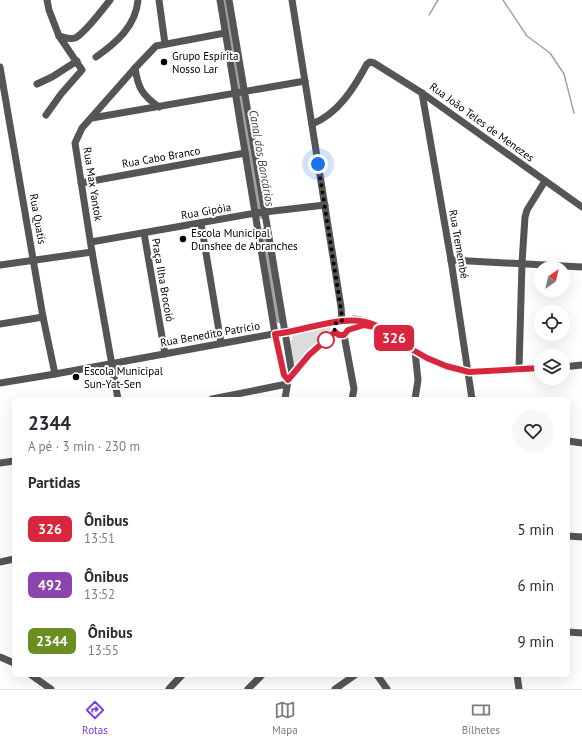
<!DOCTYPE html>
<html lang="pt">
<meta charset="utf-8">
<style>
body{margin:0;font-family:"PT Sans",sans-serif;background:#f7f7f7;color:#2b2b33;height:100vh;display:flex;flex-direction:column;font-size:15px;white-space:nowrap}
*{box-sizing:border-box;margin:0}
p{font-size:13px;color:#7c7c81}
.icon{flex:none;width:22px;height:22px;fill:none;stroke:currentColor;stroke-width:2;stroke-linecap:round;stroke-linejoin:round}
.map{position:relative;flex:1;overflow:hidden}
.details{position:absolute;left:12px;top:397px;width:558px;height:280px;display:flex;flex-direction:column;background:#fff;border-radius:6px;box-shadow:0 4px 16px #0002}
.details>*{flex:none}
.badge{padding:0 8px;border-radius:6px;font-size:14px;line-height:26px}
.needle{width:26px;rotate:34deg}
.buttons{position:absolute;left:534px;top:261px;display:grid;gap:8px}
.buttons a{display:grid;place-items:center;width:36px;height:36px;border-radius:50%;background:#fff;box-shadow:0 4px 16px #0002;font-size:20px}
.you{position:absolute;width:20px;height:20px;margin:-10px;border:3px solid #fff;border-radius:50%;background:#1a73e8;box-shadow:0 0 0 6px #1a73e833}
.map>.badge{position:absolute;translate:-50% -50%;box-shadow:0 0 0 2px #fff}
h2{padding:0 16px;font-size:15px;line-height:36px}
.round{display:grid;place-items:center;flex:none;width:42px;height:42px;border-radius:21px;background:#f7f7f7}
.overview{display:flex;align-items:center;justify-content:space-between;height:68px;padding:0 16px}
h1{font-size:19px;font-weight:600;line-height:30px}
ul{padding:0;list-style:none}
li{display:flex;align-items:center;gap:12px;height:56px;padding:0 16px}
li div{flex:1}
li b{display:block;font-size:15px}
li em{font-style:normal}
li .badge{min-width:44px;font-weight:700;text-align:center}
.tabs{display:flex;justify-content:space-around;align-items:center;height:56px;border-top:1px solid #e1e1e2;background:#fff;font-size:11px;color:#7c7c81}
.tabs a{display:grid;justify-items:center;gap:2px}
.tabs .selected{color:#7c3aed}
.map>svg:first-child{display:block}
</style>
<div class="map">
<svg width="582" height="689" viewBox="0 0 582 689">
<rect width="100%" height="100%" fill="#fff"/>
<path fill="#dcdcdc" d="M330 327 331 333 310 347 297 363H293C292 353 286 339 297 333Z"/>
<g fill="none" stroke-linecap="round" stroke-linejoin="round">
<g stroke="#a3a3a3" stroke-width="1.5">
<polyline points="503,0 527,36 550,53 564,74 574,113"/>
<polyline points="429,15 438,0"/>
</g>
<g stroke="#a3a3a3" stroke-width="6">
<polyline points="225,0 262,216"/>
<polyline points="264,231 279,320"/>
</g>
<g stroke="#555" stroke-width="7">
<polyline points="159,0 165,44"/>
<polyline points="220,0 275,334 284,375 288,380"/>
<polyline points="229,0 292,374"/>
<polyline points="292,0 341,307 342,321"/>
<path d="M59 36C64 37 69 40 75 38 84 34 103 9 110 0"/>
<path d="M96 57C116 43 136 26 138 0"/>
<polyline points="0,67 43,317 55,374"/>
<path d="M135 68C138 88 142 95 159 107"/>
<polyline points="37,84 52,77 77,61"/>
<polyline points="422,93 451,260 472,399"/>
<polyline points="46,115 61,94 82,70 59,36 49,10 47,0"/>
<polyline points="92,118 305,81"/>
<path d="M312 124C338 114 354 88 367 64L370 62 374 63 422 93 582 207"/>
<polyline points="81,183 245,153"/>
<polyline points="201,223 221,343"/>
<polyline points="144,233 165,354"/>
<polyline points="91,242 256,213 325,205"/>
<polyline points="451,260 582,267"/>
<polyline points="0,265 92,252"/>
<polyline points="0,324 43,317"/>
<polyline points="348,330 364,325 370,325"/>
<polyline points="344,335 354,389 352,399"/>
<polyline points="415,351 418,380 415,399"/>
<polyline points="563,367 582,365"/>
<polyline points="519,369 522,263 525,217 527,210 545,181"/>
<path d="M0 383 55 374 355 319C373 322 376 326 390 336 408 347 426 360 447 367 475 376 511 369 541 368"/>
<polyline points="118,399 92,252 75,143 82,128 135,68 156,46 225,33"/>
<polyline points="212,399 287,384"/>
<polyline points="285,399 288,380 292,374 309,355 335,332"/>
<polyline points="568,441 582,443"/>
<polyline points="0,463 14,461"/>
<polyline points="568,536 582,537"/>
<polyline points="0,562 14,559"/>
<polyline points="568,632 582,633"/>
<polyline points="0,657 14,663"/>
<polyline points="31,675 51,689"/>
<polyline points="377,675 387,689"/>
<polyline points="517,675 519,689"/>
<polyline points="169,689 182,675"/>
<polyline points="248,689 262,675"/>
<polyline points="335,689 355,675"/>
</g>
</g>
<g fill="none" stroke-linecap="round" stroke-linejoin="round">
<defs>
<path id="line" d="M375 325C346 312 306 331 275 334L284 375 288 380 309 355 335 332 339 335H344L348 330 364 325 380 328 406 346 427 358 446 366 469 372 541 368"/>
</defs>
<use href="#line" stroke="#fff" stroke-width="9"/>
<use href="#line" stroke="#d7263d" stroke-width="6"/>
<polyline stroke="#000" stroke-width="4" stroke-dasharray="0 7.2" points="318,164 342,316 342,321 337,322 334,326 335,332 324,341 326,340"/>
</g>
<g fill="#000" stroke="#fff" stroke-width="1.5">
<circle cx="164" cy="62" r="4"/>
<circle cx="183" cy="239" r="4"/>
<circle cx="76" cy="377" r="4"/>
</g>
<circle fill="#fff" stroke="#d7263d" stroke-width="2" cx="326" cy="340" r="8"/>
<g text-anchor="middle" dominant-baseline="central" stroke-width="4" stroke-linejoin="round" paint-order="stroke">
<g font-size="11" fill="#000" stroke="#fff" text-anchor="start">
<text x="172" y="56">Grupo Espírita<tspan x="172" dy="13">Nosso Lar</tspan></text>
<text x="191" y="233">Escola Municipal<tspan x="191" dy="13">Dunshee de Abranches</tspan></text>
<text x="84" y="371">Escola Municipal<tspan x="84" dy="13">Sun-Yat-Sen</tspan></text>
</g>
<g font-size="11" fill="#000" stroke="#fff">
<text transform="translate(482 122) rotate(36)">Rua João Teles de Menezes</text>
<text transform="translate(161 157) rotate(-10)">Rua Cabo Branco</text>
<text transform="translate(93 184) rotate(81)">Rua Max Yantok</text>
<text transform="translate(206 211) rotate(-10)">Rua Gipóia</text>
<text transform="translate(38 219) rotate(80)">Rua Quatís</text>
<text transform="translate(459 244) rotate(80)">Rua Tremembé</text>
<text transform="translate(163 280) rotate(80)">Praça Ilha Brocoió</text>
<text transform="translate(210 334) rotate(-10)">Rua Benedito Patrício</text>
</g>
<g font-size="12" font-style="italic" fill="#444" stroke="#fff">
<text transform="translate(262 158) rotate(80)">Canal dos Bancários</text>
</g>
</g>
</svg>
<div class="buttons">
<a><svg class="needle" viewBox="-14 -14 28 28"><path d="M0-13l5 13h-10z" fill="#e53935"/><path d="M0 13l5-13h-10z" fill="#7c7c81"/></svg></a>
<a><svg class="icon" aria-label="locate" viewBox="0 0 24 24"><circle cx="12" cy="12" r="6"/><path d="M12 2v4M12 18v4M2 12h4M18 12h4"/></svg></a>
<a><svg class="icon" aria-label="layers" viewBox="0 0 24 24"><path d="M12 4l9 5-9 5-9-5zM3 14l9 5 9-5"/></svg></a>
</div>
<div class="you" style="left:318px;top:164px"></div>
<b class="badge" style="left:394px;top:338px;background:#d7263d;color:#fff">326</b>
<section class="details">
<div class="overview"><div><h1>2344</h1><p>A pé · 3 min · 230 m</p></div><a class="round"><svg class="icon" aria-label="heart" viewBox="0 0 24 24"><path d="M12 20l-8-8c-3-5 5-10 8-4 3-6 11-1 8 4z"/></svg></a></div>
<h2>Partidas</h2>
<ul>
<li><span class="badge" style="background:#d7263d;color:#fff">326</span><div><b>Ônibus</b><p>13:51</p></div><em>5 min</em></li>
<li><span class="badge" style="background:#8e44ad;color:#fff">492</span><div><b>Ônibus</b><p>13:52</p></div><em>6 min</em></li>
<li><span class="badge" style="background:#6b8e23;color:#fff">2344</span><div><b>Ônibus</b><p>13:55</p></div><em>9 min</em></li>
</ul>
</section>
</div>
<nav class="tabs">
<a class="selected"><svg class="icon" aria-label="directions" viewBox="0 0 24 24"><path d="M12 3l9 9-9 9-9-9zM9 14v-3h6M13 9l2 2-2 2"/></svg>Rotas</a>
<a><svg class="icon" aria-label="map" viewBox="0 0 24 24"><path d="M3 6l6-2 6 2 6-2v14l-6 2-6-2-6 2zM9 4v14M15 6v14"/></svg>Mapa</a>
<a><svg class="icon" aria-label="tickets" viewBox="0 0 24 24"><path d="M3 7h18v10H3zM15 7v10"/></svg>Bilhetes</a>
</nav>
